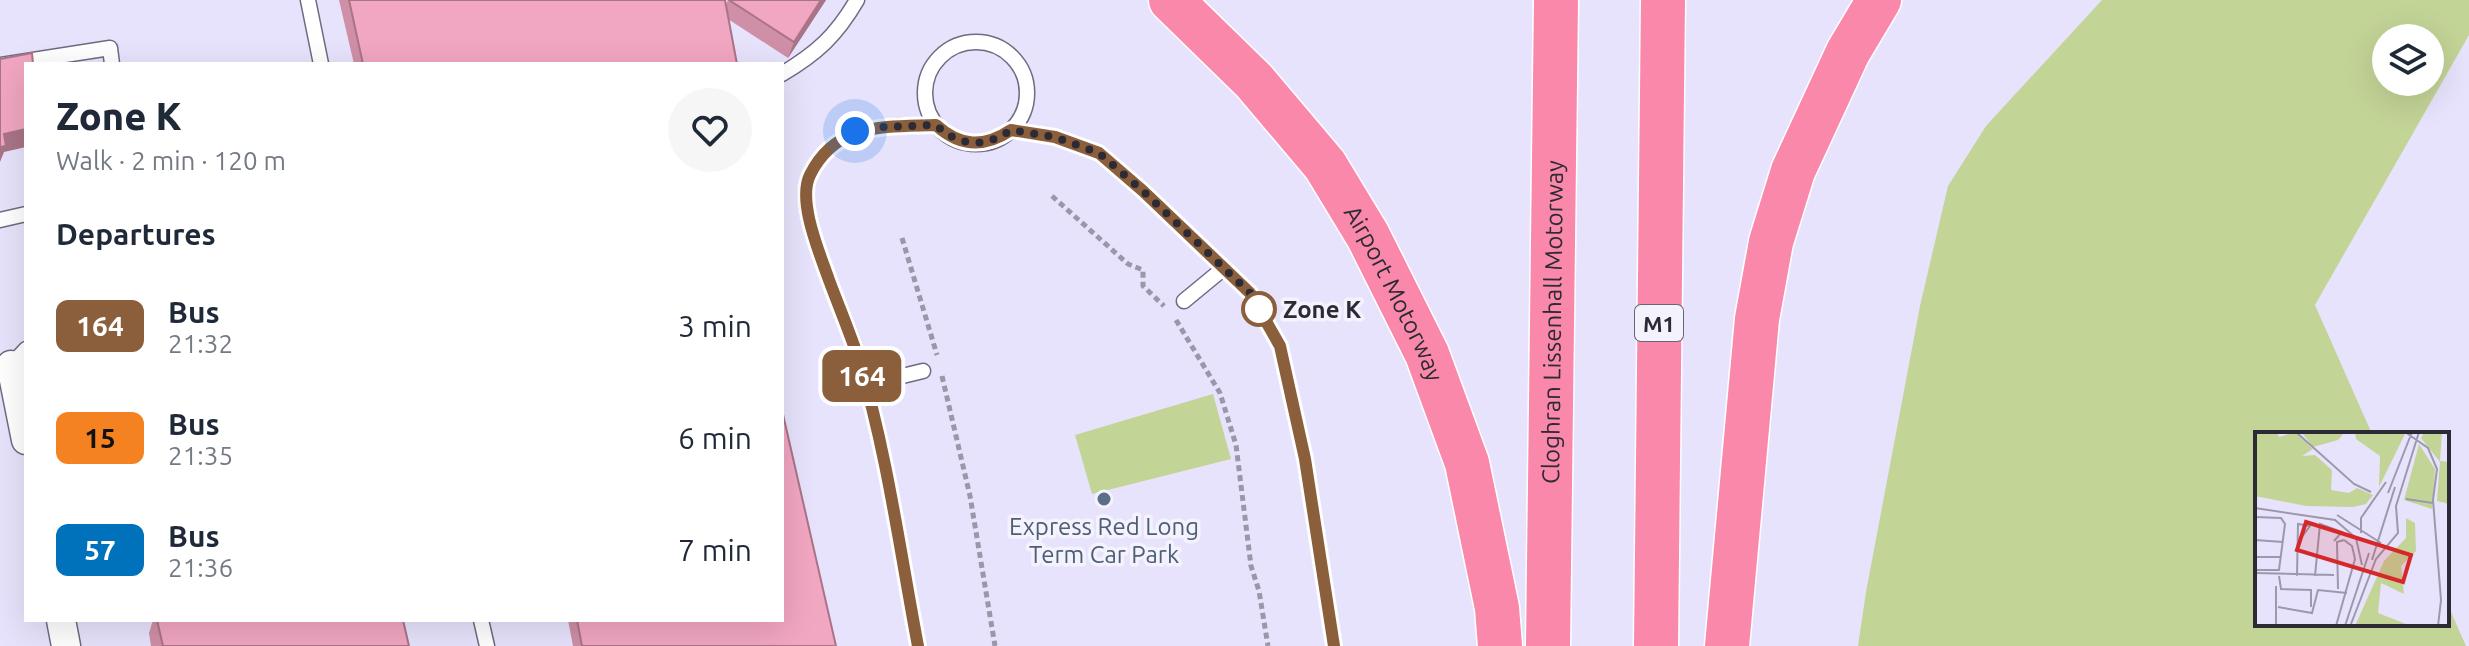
<!DOCTYPE html>
<meta charset="utf-8">
<style>
body{margin:0;font-family:Ubuntu,sans-serif;background:#f6f6f7;color:#1f2937;height:100vh;display:flex;flex-direction:column;font-size:30px;white-space:nowrap}
*{box-sizing:border-box;margin:0}
p{font-size:26px;color:#747a83}
.icon{flex:none;width:44px;height:44px;fill:none;stroke:currentColor;stroke-width:2;stroke-linecap:round;stroke-linejoin:round}
.map{position:relative;flex:1;overflow:hidden}
.side{position:absolute;left:24px;top:62px;width:760px;height:560px;display:flex;flex-direction:column;background:#fff;border-radius:0px;box-shadow:0 8px 32px #0002}
.side>*{flex:none}
.badge{padding:0 16px;border-radius:12px;font-size:28px;line-height:52px}
.fabs{position:absolute;left:2372px;top:24px;display:grid;gap:16px}
.fabs a{display:grid;place-items:center;width:72px;height:72px;border-radius:50%;background:#fff;box-shadow:0 8px 32px #0002;font-size:40px}
.you{position:absolute;width:40px;height:40px;margin:-20px;border:6px solid #fff;border-radius:50%;background:#1a73e8;box-shadow:0 0 0 12px #1a73e833}
.map>.badge{position:absolute;translate:-50% -50%;box-shadow:0 0 0 4px #fff}
h2{padding:0 32px;font-size:30px;line-height:72px}
.round{display:grid;place-items:center;flex:none;width:84px;height:84px;border-radius:42px;background:#f6f6f7}
.head{display:flex;align-items:center;justify-content:space-between;height:136px;padding:0 32px}
h1{font-size:38px;font-weight:800;line-height:60px}
ul{padding:0;list-style:none}
li{display:flex;align-items:center;gap:24px;height:112px;padding:0 32px}
li div{flex:1}
li b{display:block;font-size:30px}
li em{font-style:normal}
li .badge{min-width:88px;font-weight:700;text-align:center}
.map>svg:first-child{display:block}
</style>
<div class="map">
<svg width="2469" height="646" viewBox="0 0 2469 646">
<rect width="100%" height="100%" fill="#e7e3fc"/>
<g fill="#c3d497" fill-rule="evenodd">
<path d="M2102 0H2469V35L2315 305 2372 434H2257V624H2447V603L2466 646H1858L1866 592 1920 306 1948 186 1986 126ZM2386 38H2430V82H2386Z"/>
<polygon points="1213,394 1231,459 1092,494 1075,435"/>
</g>
<g fill="none" stroke-linecap="round" stroke-linejoin="round">
<defs>
<g id="service">
<polyline points="308,0 321,64"/>
<circle cx="976" cy="93" r="51"/>
<polyline points="0,65 110,48 112,64"/>
<path d="M782 74C817 53 836 36 857 0"/>
<polyline points="1011,130 1055,137 1099,153 1143,191 1250,293 1280,346 1305,459 1334,646"/>
<polyline points="0,220 26,214"/>
<polyline points="1184,301 1224,268"/>
<polyline points="7,362 11,365 26,349"/>
<polyline points="865,385 923,371"/>
<polyline points="481,620 487,646"/>
<path d="M918 646C900 551 887 453 859 360 851 333 839 307 829 280 820 254 797 202 810 175 836 121 885 127 936 125"/>
</g>
<g id="minor">
<polyline points="11,365 26,440"/>
<polyline points="61,620 66,646"/>
</g>
<g id="motorway">
<path id="s1" d="M1171 0 1254 81 1325 165 1368 236 1427 354 1467 463 1497 608 1500 646"/>
<path id="s2" d="M1548 646 1556 0"/>
<polyline points="1656,646 1663,0"/>
<polyline points="1727,646 1757,319 1771,242 1793,171 1848,52 1879,0"/>
</g>
</defs>
<use href="#service" stroke="#6e6b81" stroke-width="17"/>
<use href="#minor" stroke="#6e6b81" stroke-width="31"/>
<use href="#motorway" stroke="#fff" stroke-width="47"/>
<g stroke="#9a97aa" stroke-width="5" stroke-dasharray="6 4" stroke-linecap="butt">
<polyline points="1052,196 1128,264 1143,270 1143,286 1164,306"/>
<polyline points="902,238 937,355"/>
<polyline points="1176,320 1220,393 1236,445 1251,566 1259,591 1268,646"/>
<polyline points="942,376 970,496 995,646"/>
</g>
<use href="#service" stroke="#fff" stroke-width="14"/>
<use href="#minor" stroke="#fff" stroke-width="28"/>
<use href="#motorway" stroke="#fa88aa" stroke-width="44"/>
</g>
<g fill="#cf8fa6">
<polygon points="339,0 725,0 726,5 728,0 826,0 788,58 728,19 737,64 354,64"/>
<polygon points="153,620 403,620 409,646 151,646 149,633"/>
<polygon points="568,620 782,620 836,646 573,646"/>
</g>
<g fill="#a97487">
<polygon points="821,0 826,0 788,58 794,42"/>
<polygon points="26,129 26,147 4,152 0,162 0,146 4,134"/>
</g>
<g fill="#f1a6c1" stroke="#a97487" stroke-width="2">
<polygon points="349,0 725,0 737,64 363,64"/>
<polygon points="729,0 821,0 794,42"/>
<polygon points="32,53 33,64 26,64 26,129 4,134 6,146 0,147 0,59"/>
<polygon points="782,410 836,646 582,646 577,620 782,620"/>
<polygon points="157,620 403,620 409,646 163,646"/>
</g>
<g fill="none" stroke-linecap="round" stroke-linejoin="round">
<defs>
<path id="line" d="M918 646C900 551 887 453 859 360 850 333 839 307 829 280 820 254 797 201 810 175 836 122 885 127 936 125 960 147 984 148 1011 130L1055 137 1099 153 1143 191 1250 293 1280 346 1305 459 1334 646"/>
</defs>
<use href="#line" stroke="#fff" stroke-width="18"/>
<use href="#line" stroke="#8b5e3c" stroke-width="12"/>
<path stroke="#2c2a34" stroke-width="8" stroke-dasharray="0 14.4" d="M855 131 882 127 936 125C960 147 984 148 1011 130L1055 137 1099 153 1143 191 1250 293 1265 320 1259 309"/>
</g>
<circle fill="#fff" stroke="#8b5e3c" stroke-width="4" cx="1259" cy="309" r="16"/>
<circle fill="#5c6f8a" stroke="#f4f2fd" stroke-width="3" cx="1104" cy="499" r="8"/>
<g text-anchor="middle" dominant-baseline="central" stroke-width="7" stroke-linejoin="round" paint-order="stroke">
<rect fill="#f4f2fd" stroke="#686670" stroke-width="2" x="1635" y="305" width="48" height="36" rx="6"/>
<g font-size="22" font-weight="bold" fill="#2c2a34">
<text x="1659" y="323">M1</text>
</g>
<g font-size="24" fill="#2c2a34" stroke="#f4f2fd">
<text stroke="none"><textPath href="#s1" startOffset="372">Airport Motorway</textPath></text>
<text stroke="none"><textPath href="#s2" startOffset="324">Cloghran Lissenhall Motorway</textPath></text>
</g>
<g font-size="24" font-weight="bold" fill="#2c2a34" stroke="#f4f2fd" text-anchor="start">
<text x="1283" y="309">Zone K</text>
</g>
<g font-size="24" fill="#4e5e75" stroke="#f4f2fd">
<text x="1104" y="526">Express Red Long<tspan x="1104" dy="28">Term Car Park</tspan></text>
</g>
</g>
<g transform="translate(2255 432)">
<rect width="194" height="194" fill="#e7e3fc"/>
<path d="M0 0H22L24 5 40 0 58 17 47 24 60 23 77 38 76 58 94 61 102 56 118 63 111 72 98 75 51 74 0 64ZM90 0 83 8 58 15 47 1ZM100 0 150 2 124 55 125 24 101 7ZM169 0H187L185 29 194 30V72L182 69 185 30 166 6ZM164 12 180 37 177 77 149 68ZM151 86 160 91 161 119 146 134 149 162 126 151 123 181 156 194H100L129 129 151 106Z" fill="#c3d497"/>
<path fill="none" stroke="#9c99ac" stroke-width="2" d="M41 0 99 52 116 60M150 0 173 16 182 37 178 68 186 168 183 194M133 61 157 0M151 67 178 71M0 76 80 88 101 106 107 133M82 83 126 111M0 85 26 86 30 92 24 138H0M106 101V86L131 50M0 108 28 110M0 125H26M117 128 140 55M0 141 79 143M24 144 26 157 56 158V175M42 144 43 92 55 94 46 106M60 144 65 92 87 100 79 109M21 154V194M83 157 82 110 89 108M23 175 57 181 63 158 92 161M96 192 121 127 143 101 141 74 164 0M81 194 100 127 97 114 89 108M90 194 114 121"/>
<path fill="#d62828" fill-opacity="0.15" stroke="#d62828" stroke-width="4" d="M51 90 156 123 148 150 42 118Z"/>
<rect width="194" height="194" fill="none" stroke="#2c2a34" stroke-width="4"/>
</g>
</svg>
<div class="fabs">
<a><svg class="icon" aria-label="layers" viewBox="0 0 24 24"><path d="M12 4l9 5-9 5-9-5zM3 14l9 5 9-5"/></svg></a>
</div>
<div class="you" style="left:855px;top:131px"></div>
<b class="badge" style="left:862px;top:376px;background:#8b5e3c;color:#fff">164</b>
<section class="side">
<div class="head"><div><h1>Zone K</h1><p>Walk · 2 min · 120 m</p></div><a class="round"><svg class="icon" aria-label="heart" viewBox="0 0 24 24"><path d="M12 20l-8-8c-3-5 5-10 8-4 3-6 11-1 8 4z"/></svg></a></div>
<h2>Departures</h2>
<ul>
<li><span class="badge" style="background:#8b5e3c;color:#fff">164</span><div><b>Bus</b><p>21:32</p></div><em>3 min</em></li>
<li><span class="badge" style="background:#f58220;color:#111">15</span><div><b>Bus</b><p>21:35</p></div><em>6 min</em></li>
<li><span class="badge" style="background:#0072bc;color:#fff">57</span><div><b>Bus</b><p>21:36</p></div><em>7 min</em></li>
</ul>
</section>
</div>
